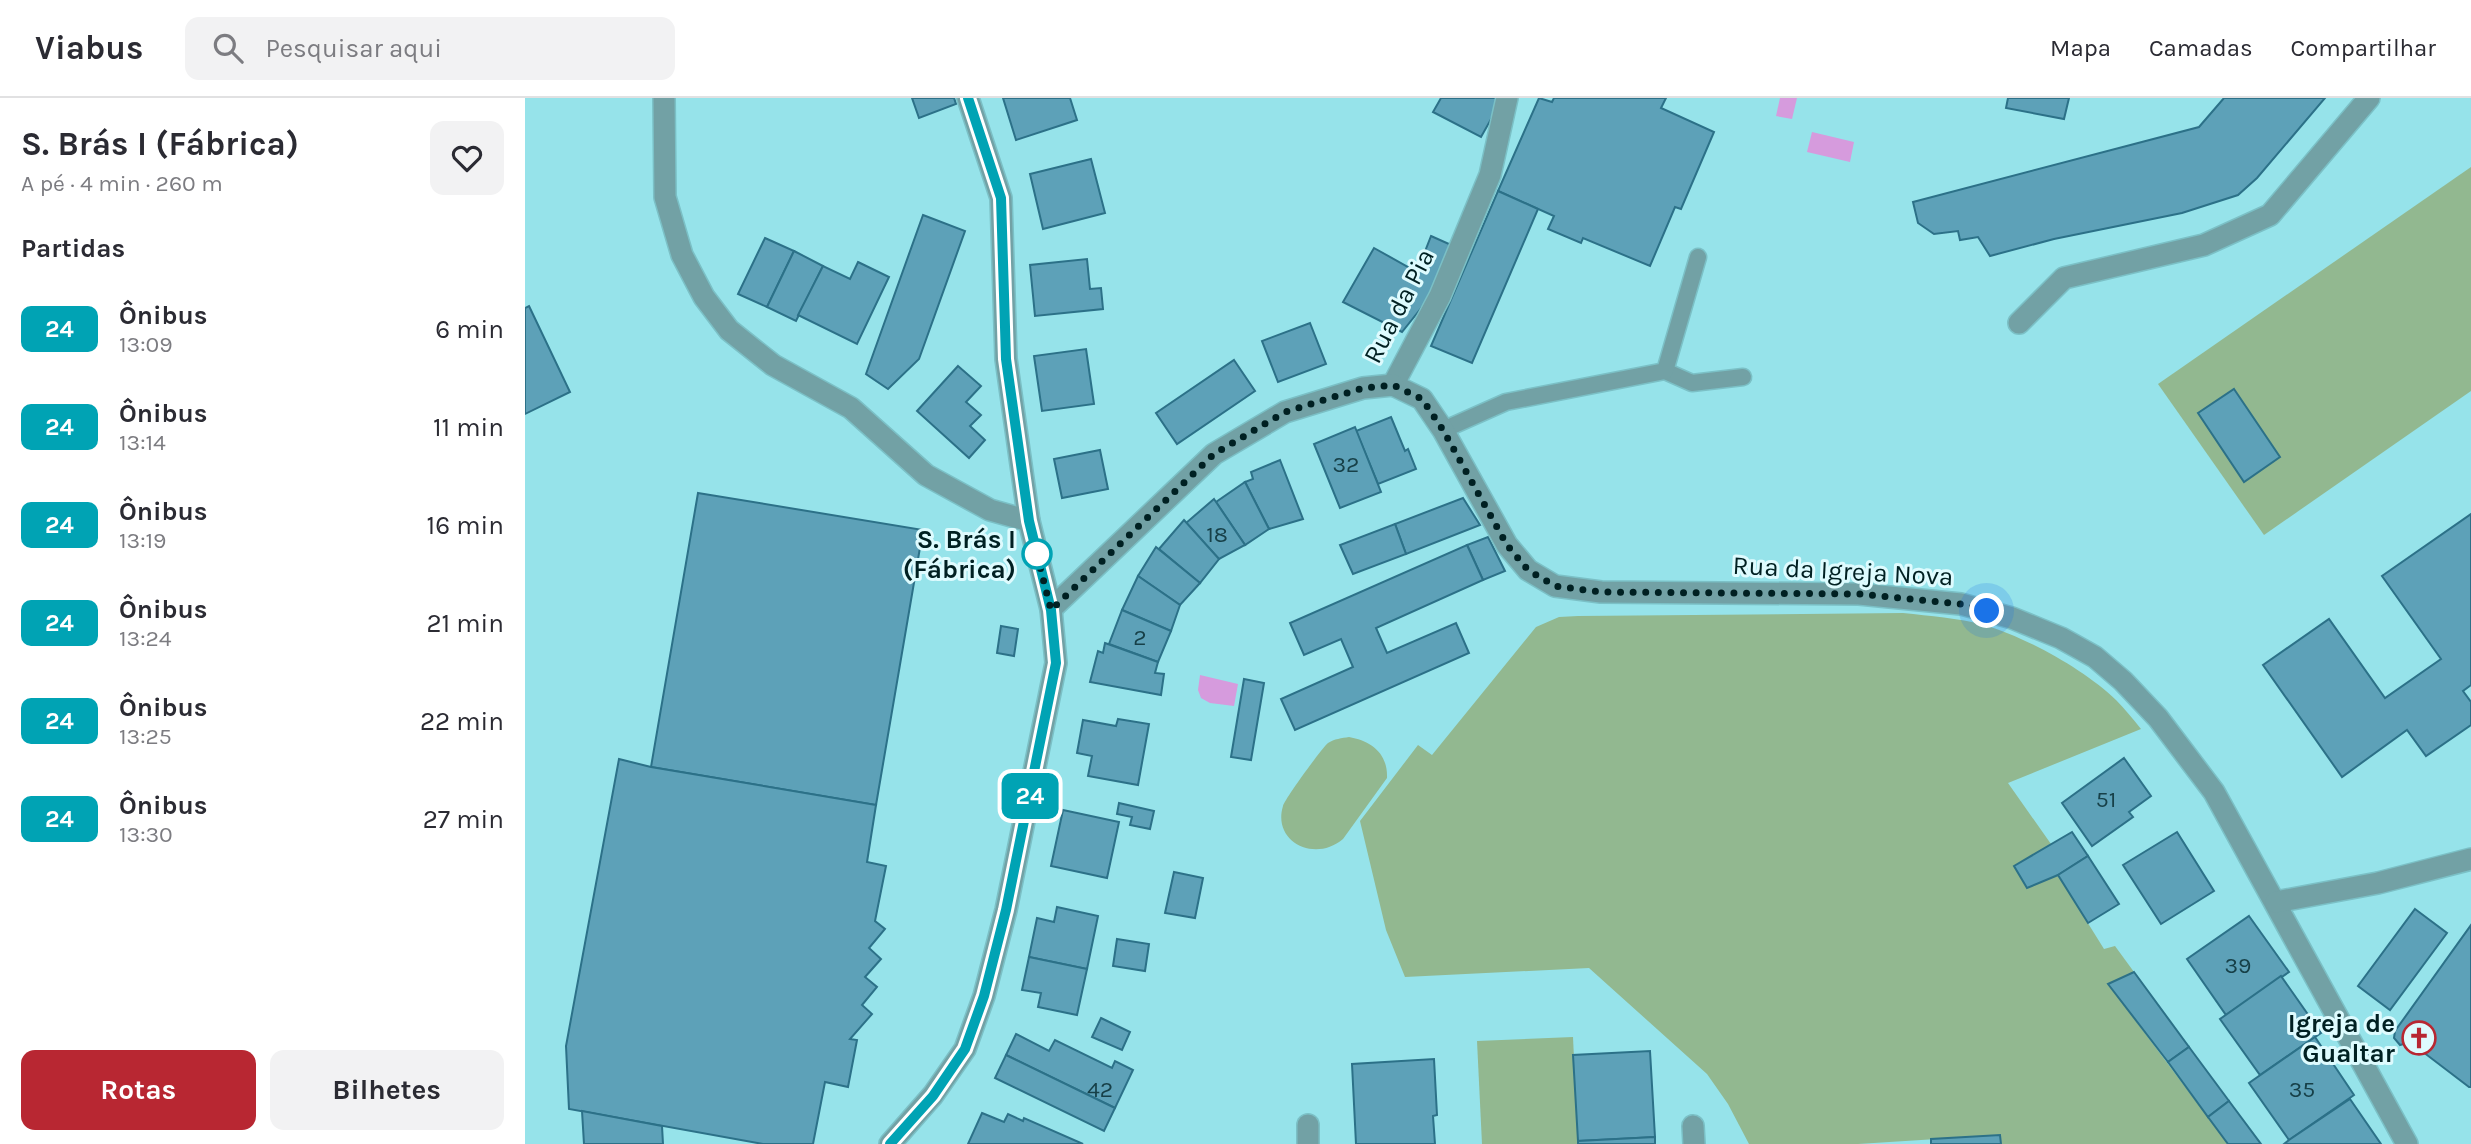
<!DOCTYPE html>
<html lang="pt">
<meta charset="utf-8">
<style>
body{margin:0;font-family:Karla,sans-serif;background:#f2f2f3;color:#2b2b33;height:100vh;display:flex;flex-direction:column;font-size:26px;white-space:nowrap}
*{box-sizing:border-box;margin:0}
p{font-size:23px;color:#7c7c81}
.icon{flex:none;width:38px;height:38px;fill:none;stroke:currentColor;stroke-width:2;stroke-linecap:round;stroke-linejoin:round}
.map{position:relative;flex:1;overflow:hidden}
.panel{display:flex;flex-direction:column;background:#fff;width:525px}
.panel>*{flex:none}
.badge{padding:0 14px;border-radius:10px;font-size:24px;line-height:46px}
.you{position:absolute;width:35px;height:35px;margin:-18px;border:5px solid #fff;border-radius:50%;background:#1a73e8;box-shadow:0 0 0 10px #1a73e833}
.map>.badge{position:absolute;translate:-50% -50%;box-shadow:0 0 0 4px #fff}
h2{padding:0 21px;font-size:26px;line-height:63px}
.round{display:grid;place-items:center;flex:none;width:74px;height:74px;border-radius:14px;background:#f2f2f3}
.headline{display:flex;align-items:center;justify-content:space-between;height:119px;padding:0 21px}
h1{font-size:33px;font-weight:700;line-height:52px}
.action{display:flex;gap:14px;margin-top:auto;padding:14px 21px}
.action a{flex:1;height:80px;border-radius:14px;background:#b82732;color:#fff;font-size:28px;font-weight:700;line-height:80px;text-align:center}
.action a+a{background:#f2f2f3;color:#2b2b33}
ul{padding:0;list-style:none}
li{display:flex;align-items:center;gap:21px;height:98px;padding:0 21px}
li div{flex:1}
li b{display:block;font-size:26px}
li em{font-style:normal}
li .badge{min-width:77px;font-weight:700;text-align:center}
header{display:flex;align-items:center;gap:42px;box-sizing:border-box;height:98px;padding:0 35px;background:#fff;border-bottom:2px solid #e1e1e2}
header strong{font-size:33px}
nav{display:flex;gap:38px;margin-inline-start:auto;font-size:24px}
.search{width:490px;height:63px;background:#f2f2f3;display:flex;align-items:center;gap:18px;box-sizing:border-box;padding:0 24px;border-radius:14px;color:#7c7c81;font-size:26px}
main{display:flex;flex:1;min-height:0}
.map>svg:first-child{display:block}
</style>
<header>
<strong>Viabus</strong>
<div class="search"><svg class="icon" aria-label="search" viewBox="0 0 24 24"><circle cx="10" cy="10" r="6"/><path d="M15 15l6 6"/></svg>Pesquisar aqui</div>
<nav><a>Mapa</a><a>Camadas</a><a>Compartilhar</a></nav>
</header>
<main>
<section class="panel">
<div class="headline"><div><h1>S. Brás I (Fábrica)</h1><p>A pé · 4 min · 260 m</p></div><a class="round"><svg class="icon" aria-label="heart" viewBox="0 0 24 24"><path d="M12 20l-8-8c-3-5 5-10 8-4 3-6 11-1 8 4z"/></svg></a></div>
<h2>Partidas</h2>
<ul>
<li><span class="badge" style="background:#00a3b4;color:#fff">24</span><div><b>Ônibus</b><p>13:09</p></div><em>6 min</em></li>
<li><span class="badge" style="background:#00a3b4;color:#fff">24</span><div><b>Ônibus</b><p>13:14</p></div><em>11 min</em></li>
<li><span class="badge" style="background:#00a3b4;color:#fff">24</span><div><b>Ônibus</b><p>13:19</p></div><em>16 min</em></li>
<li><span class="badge" style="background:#00a3b4;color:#fff">24</span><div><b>Ônibus</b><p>13:24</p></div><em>21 min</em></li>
<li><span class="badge" style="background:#00a3b4;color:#fff">24</span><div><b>Ônibus</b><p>13:25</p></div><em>22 min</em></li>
<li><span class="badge" style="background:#00a3b4;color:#fff">24</span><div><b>Ônibus</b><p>13:30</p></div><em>27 min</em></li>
</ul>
<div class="action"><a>Rotas</a><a>Bilhetes</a></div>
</section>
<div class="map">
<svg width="1946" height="1046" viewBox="0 0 1946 1046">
<rect width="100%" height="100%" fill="#96e3ea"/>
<g fill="#92b890">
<polygon points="1946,69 1946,293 1739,437 1633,286"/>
<path d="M1378 515C1405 518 1433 520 1459 527 1501 539 1560 572 1591 602 1600 611 1608 621 1616 631L1483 685 1526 746 1490 768 1533 777 1579 851 1590 848 1609 874 1583 886 1703 1046H1476L1475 1037 1333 1046H1224L1203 1006 1182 976 1064 870 880 879 861 832 835 723 893 647 907 657 1011 529 1034 519 1053 518Z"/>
<path d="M824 639C846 643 863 655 862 680L818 741C790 765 747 744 758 708 759 702 797 650 803 645 809 641 817 640 824 639Z"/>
<polygon points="1048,939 1053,1046 957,1046 952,943"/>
</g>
<g fill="#d69bdd">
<polygon points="1255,0 1272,0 1267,21 1251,18"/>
<polygon points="1287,34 1329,44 1325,64 1282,54"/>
<polygon points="675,577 713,586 709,608 685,605 676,600 673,592"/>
</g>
<g fill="#5da1b8" stroke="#2c7188" stroke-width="2">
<polygon points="387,0 429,0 431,6 394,20"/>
<polygon points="478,0 545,0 552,22 491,42"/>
<polygon points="916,0 978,0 956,39 908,14"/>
<polygon points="1014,0 1027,4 1029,0 1141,0 1136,10 1189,34 1156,111 1150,109 1125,168 1058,140 1056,145 1023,131 1029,118 973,93"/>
<polygon points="1483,0 1544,0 1539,21 1481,10"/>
<polygon points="1699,0 1800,0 1732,80 1713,97 1657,115 1529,141 1465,158 1453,139 1435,142 1433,133 1409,136 1393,125 1388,104 1674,29"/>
<polygon points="566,61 580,115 518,131 505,76"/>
<polygon points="973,93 1013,111 947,265 906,248"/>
<polygon points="398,117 440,133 394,261 363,291 341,276"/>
<polygon points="906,138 933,150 917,184 877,234 818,204 849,150 892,174"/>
<polygon points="240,140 269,153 242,209 213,196"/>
<polygon points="269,153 298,168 271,223 242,209"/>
<polygon points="562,161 565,191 576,190 578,211 510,218 505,167"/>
<polygon points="333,164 364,179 332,246 273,217 298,168 325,181"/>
<polygon points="4,208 45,294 0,316 0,210"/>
<polygon points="785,225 801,266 753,284 737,243"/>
<polygon points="561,251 569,306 517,313 509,258"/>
<polygon points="709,262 730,293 652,346 631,315"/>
<polygon points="433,268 456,288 441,304 456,317 445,328 460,342 444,360 392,313"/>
<polygon points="1709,291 1755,359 1719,384 1673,315"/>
<polygon points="866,319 880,353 883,351 891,371 853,386 831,333"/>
<polygon points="830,329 856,394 815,410 789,346"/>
<polygon points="575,352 583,391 537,400 529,361"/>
<polygon points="755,362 778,421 744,431 720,384 728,381 726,374"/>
<polygon points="720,384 744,431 720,447 691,404"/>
<polygon points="173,395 398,432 351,707 126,669"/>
<polygon points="938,400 955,427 881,456 870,426"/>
<polygon points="689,401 720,447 694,461 661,425"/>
<polygon points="1946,416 1946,587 1938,593 1946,604 1946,627 1901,658 1882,632 1817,679 1738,567 1804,521 1860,600 1916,561 1857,478"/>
<polygon points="659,422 694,461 675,485 634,451"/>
<polygon points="870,426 881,456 828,476 815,447"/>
<polygon points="963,439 980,473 958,482 942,447"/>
<polygon points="942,447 958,482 851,530 862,555 931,525 944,555 770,632 756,601 828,569 816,541 779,557 765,525"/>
<polygon points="631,449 675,485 655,507 613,478"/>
<polygon points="613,478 655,507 646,533 597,512"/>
<polygon points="597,512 646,533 633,564 584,546"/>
<polygon points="476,528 493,531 489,558 472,555"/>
<polygon points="580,545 633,564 630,575 639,576 636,597 565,584 573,553 578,555"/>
<polygon points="719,581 739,585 726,662 706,659"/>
<polygon points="593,621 624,626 613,687 563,678 567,658 552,655 558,622 591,628"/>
<polygon points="1599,660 1626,698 1604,714 1608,719 1567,748 1537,705"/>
<polygon points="94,661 126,669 351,707 342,764 361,768 350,823 360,831 344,850 356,861 340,879 352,889 337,907 347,916 325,941 332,942 323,989 300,984 288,1046 238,1046 44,1011 41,948"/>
<polygon points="594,705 629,713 625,731 605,727 607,719 592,716"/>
<polygon points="538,712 594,724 582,780 526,768"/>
<polygon points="1547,734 1563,758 1533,777 1502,790 1489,768"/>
<polygon points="1652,734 1689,793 1636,826 1598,767"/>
<polygon points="1563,758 1594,806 1563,825 1533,777"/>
<polygon points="649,774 678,780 670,820 640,815"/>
<polygon points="532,809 573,818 562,871 504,859 512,820 529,824"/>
<polygon points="1890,811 1922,835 1865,912 1833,888"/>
<polygon points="1724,818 1764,874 1701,917 1662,861"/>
<polygon points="1946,827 1946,989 1944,989 1885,944 1875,947 1869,940 1870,933"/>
<polygon points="592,841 624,846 620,873 588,868"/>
<polygon points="504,859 562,871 552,917 513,909 516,895 497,892"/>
<polygon points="1609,874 1664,949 1643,964 1583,886"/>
<polygon points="1756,878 1796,935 1735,977 1695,921"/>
<polygon points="576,920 605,934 597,952 567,939"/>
<polygon points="491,936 524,953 530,942 587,970 590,963 608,972 590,1010 481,957"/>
<polygon points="1790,939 1829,997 1764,1042 1724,985"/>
<polygon points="1664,949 1704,1003 1683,1019 1643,964"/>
<polygon points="1125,953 1130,1039 1053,1043 1048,957"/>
<polygon points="481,957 590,1010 579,1033 470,980"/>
<polygon points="909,961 912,1017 908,1018 910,1046 831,1046 827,966"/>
<polygon points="1825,1001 1856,1046 1759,1046 1764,1042"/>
<polygon points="1704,1003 1736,1046 1703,1046 1683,1019"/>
<polygon points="57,1013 137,1028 138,1046 59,1046"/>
<polygon points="457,1015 479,1024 483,1016 498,1023 499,1020 558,1046 443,1046"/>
<polygon points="1475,1037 1476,1046 1406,1046 1406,1041"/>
<polygon points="1130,1039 1130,1046 1053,1046 1053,1043"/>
</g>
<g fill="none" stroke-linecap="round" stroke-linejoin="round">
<defs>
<g id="service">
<polyline points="1140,273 1167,285 1218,279"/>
<polyline points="918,332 981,304 1140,273 1173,159"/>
</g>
<g id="minor">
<polyline points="139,0 140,99 157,157 179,199 204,232 248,267 326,310 401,377 465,412 504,423"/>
<polyline points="1494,225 1539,180 1679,147 1745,117 1844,0"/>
<polyline points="868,287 897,301 918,332 982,447 1003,472 1030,488 1076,494 1334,496 1436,506 1487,520 1536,540 1570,559 1598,583 1633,620 1689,694 1882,1046"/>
<polyline points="868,287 915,198 965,77 982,0"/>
<polyline points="526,511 689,356 760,314 838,290 868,287"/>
<polyline points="1751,804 1853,785 1946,761"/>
<polyline points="783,1027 783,1046"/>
<polyline points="1168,1028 1169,1046"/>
</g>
<polyline id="tertiary" points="365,1046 408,997 440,951 459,898 481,812 531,565 526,511 504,423 481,261 476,100 443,0"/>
</defs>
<use href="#service" stroke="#7bc0c6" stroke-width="19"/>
<use href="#minor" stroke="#7bc0c6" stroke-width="24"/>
<use href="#tertiary" stroke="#7bc0c6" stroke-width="24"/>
<use href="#service" stroke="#72a1a5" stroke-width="16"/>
<use href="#minor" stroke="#72a1a5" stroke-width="21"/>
<use href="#tertiary" stroke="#72a1a5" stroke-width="21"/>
</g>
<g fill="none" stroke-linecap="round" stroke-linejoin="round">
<defs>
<polyline id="line" points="365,1046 408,998 440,951 459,898 481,812 531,565 526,512 504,423 481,261 476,100 443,0"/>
</defs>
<use href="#line" stroke="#fff" stroke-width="16"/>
<use href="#line" stroke="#00a3b4" stroke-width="10"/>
<polyline stroke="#002022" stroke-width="7" stroke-dasharray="0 12.6" points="512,456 509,445 526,512 689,356 760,314 838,290 868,287 897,301 918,332 982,447 1003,472 1030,488 1076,494 1334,496 1436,506 1462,513"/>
</g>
<defs>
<symbol id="church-ring" viewBox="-11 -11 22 22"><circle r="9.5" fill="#defbfe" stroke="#b82732" stroke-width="1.5"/><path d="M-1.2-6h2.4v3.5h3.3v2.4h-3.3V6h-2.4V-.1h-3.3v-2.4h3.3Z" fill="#b82732"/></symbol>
</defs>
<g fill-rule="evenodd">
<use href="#church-ring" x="1875" y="921" width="38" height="38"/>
</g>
<circle fill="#fff" stroke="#00a3b4" stroke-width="3.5" cx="512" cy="456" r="14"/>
<g text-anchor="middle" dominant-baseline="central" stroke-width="6" stroke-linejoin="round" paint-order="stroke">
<g font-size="23" fill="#174048">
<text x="821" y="366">32</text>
<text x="692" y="436">18</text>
<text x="615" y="539">2</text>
<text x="1581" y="701">51</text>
<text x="1713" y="867">39</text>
<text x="575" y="991">42</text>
<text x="1777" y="991">35</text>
</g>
<g font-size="26" fill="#002022" stroke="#defbfe">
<text transform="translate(874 208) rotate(-63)">Rua da Pia</text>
<text transform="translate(1318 473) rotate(3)">Rua da Igreja Nova</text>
</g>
<g font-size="26" font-weight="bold" fill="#002022" stroke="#defbfe" text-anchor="end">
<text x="491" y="441">S. Brás I<tspan x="491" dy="30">(Fábrica)</tspan></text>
</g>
<g font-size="26" font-weight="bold" fill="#002022" stroke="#defbfe" text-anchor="end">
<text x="1870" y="925">Igreja de<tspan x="1870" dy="30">Gualtar</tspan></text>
</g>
</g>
</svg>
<div class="you" style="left:1462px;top:513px"></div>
<b class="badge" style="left:505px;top:698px;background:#00a3b4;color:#fff">24</b>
</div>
</main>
